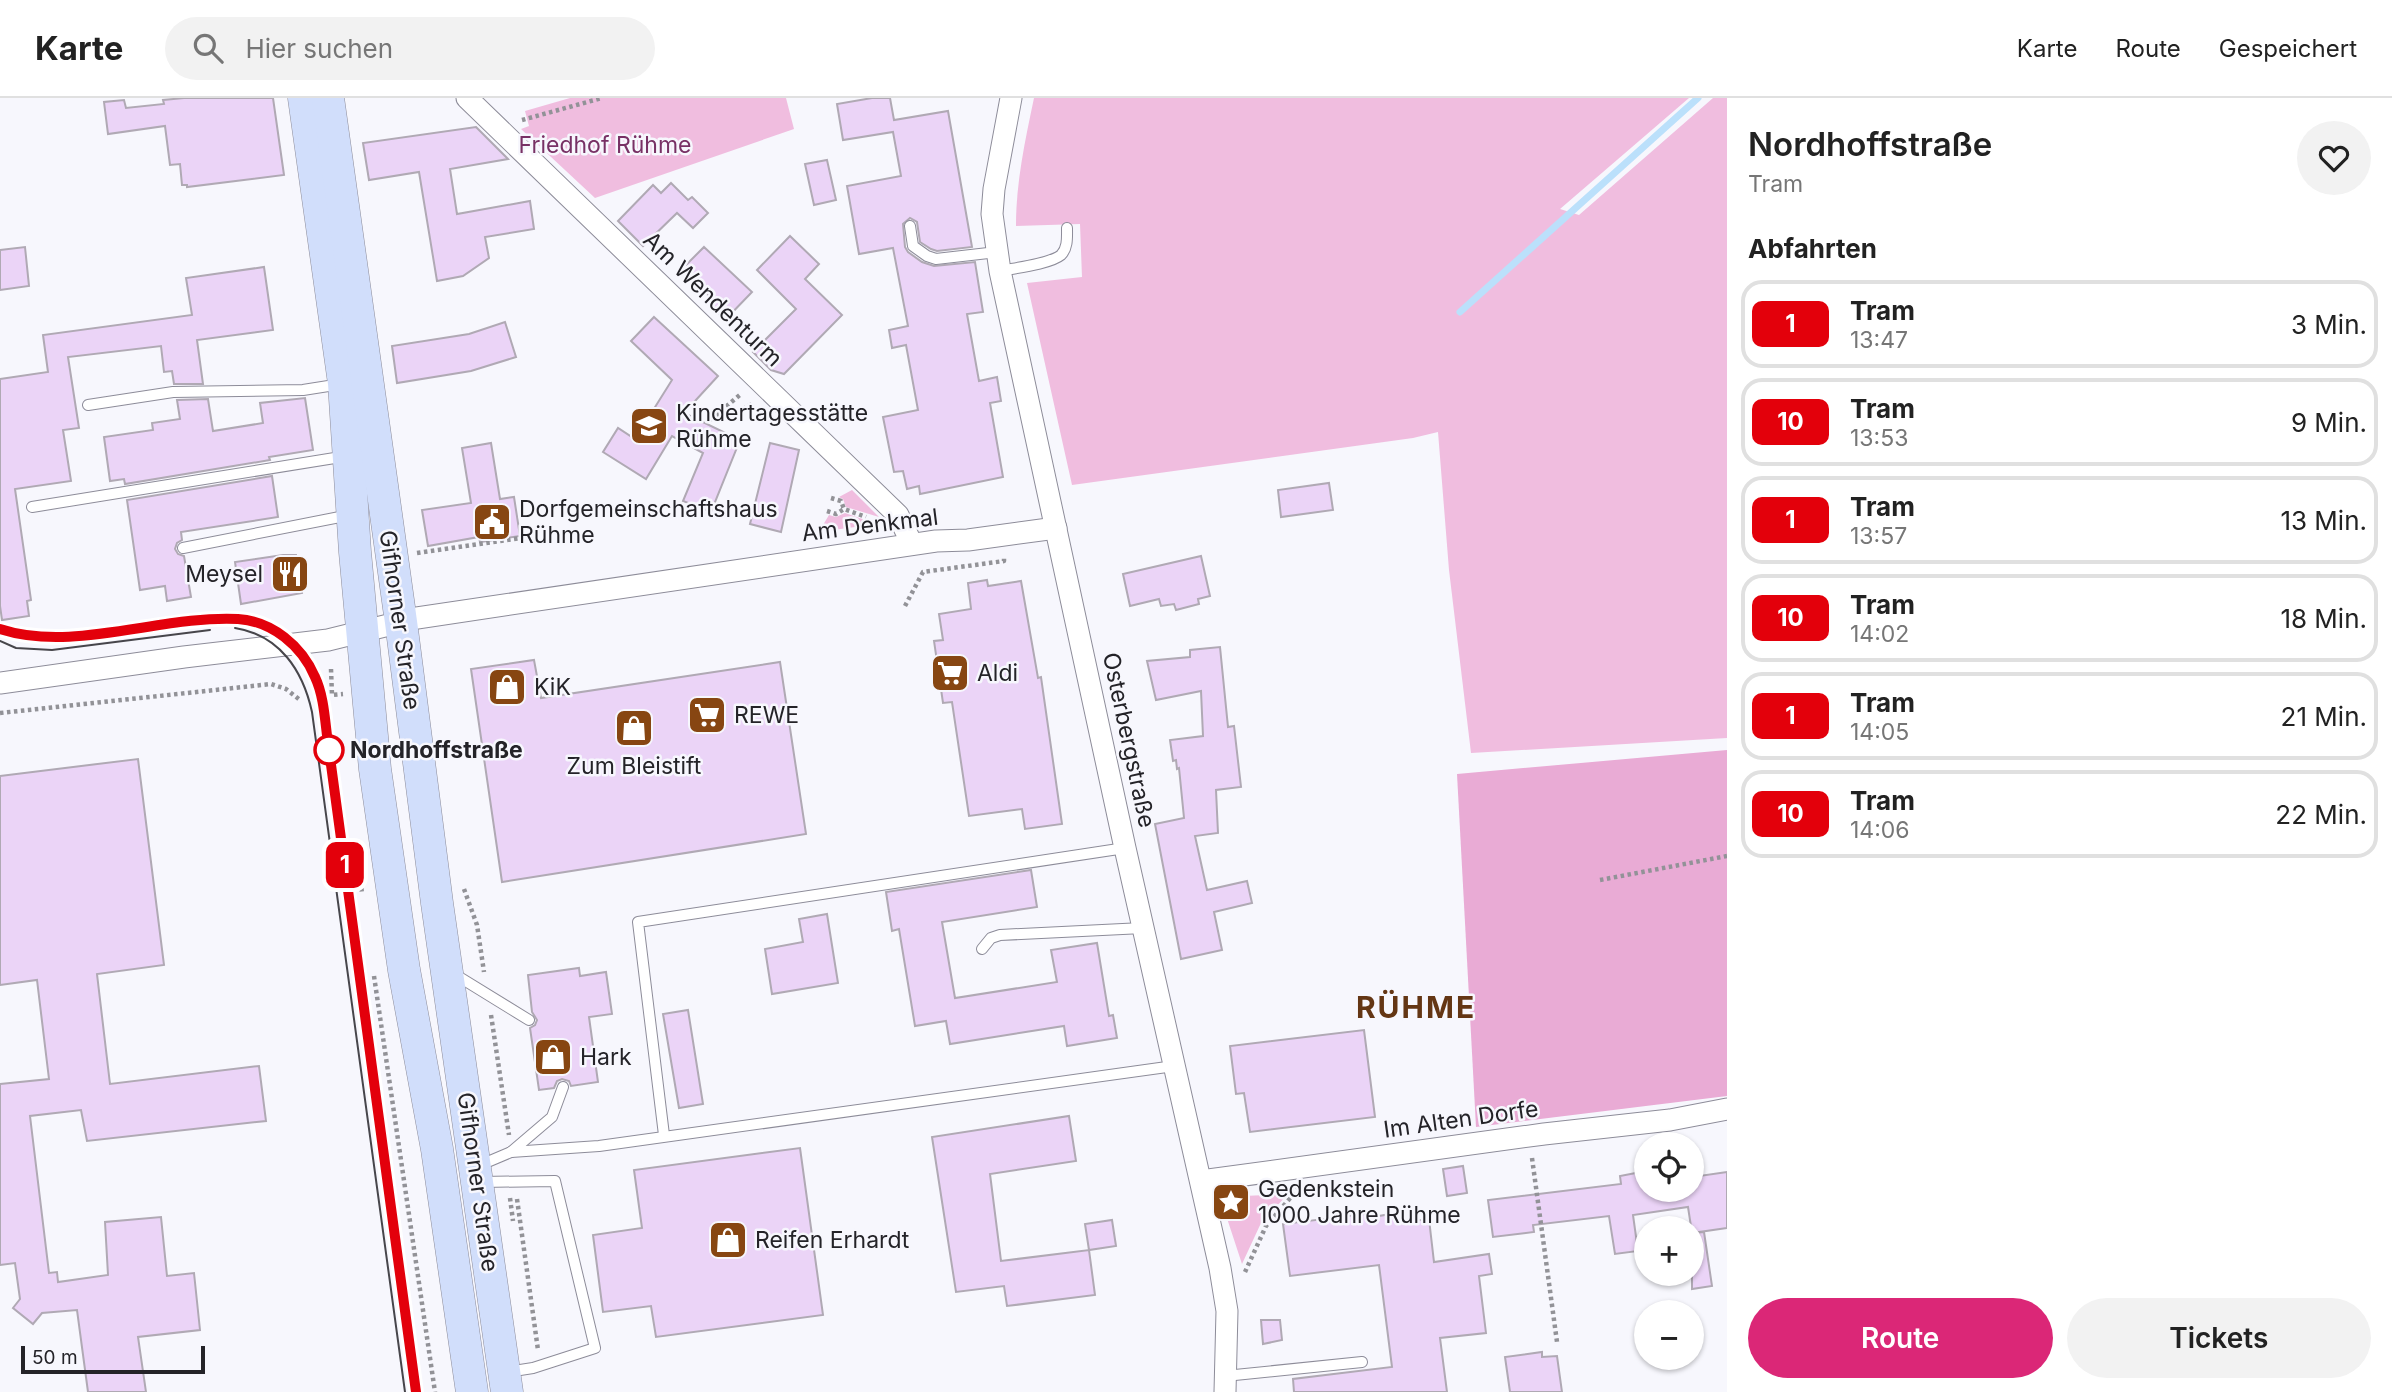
<!DOCTYPE html>
<html lang="de">
<meta charset="utf-8">
<style>
body{margin:0;font-family:Inter,sans-serif;background:#f2f2f2;color:#222;height:100vh;display:flex;flex-direction:column;font-size:26px;white-space:nowrap}
*{box-sizing:border-box;margin:0}
p{font-size:23px;color:#767676}
.icon{flex:none;width:38px;height:38px;fill:none;stroke:currentColor;stroke-width:2;stroke-linecap:round;stroke-linejoin:round}
.map{position:relative;flex:1;overflow:hidden}
.panel{display:flex;flex-direction:column;background:#fff;width:665px}
.panel>*{flex:none}
.badge{padding:0 14px;border-radius:10px;font-size:24px;line-height:46px}
.fabs{position:absolute;left:1634px;top:1034px;display:grid;gap:14px}
.fabs a{display:grid;place-items:center;width:70px;height:70px;border-radius:50%;background:#fff;box-shadow:0 2px 5px #0004;font-size:35px}
.scale{position:absolute;left:21px;bottom:18px;width:184px;box-sizing:border-box;padding-left:7px;border:4px solid #242328;border-top:0;font-size:19px;line-height:24px;white-space:nowrap;color:#242328;-webkit-text-stroke:5px #f7f7fd;paint-order:stroke}
.map>.badge{position:absolute;translate:-50% -50%;box-shadow:0 0 0 4px #fff}
h2{padding:0 21px;font-size:26px;line-height:63px}
.round{display:grid;place-items:center;flex:none;width:74px;height:74px;border-radius:37px;background:#f2f2f2}
.headline{display:flex;align-items:center;justify-content:space-between;height:119px;padding:0 21px}
h1{font-size:33px;font-weight:600;line-height:52px}
.action{display:flex;gap:14px;margin-top:auto;padding:14px 21px}
.action a{flex:1;height:80px;border-radius:42px;background:#db2777;color:#fff;font-size:28px;font-weight:600;line-height:80px;text-align:center}
.action a+a{background:#f2f2f2;color:#222}
ul{padding:0;list-style:none}
li{display:flex;align-items:center;gap:21px;height:88px;margin:0 14px 10px;padding:0 7px;border:4px solid #e0e0e0;border-radius:21px}
li div{flex:1}
li b{display:block;font-size:26px}
li em{font-style:normal}
li .badge{min-width:77px;font-weight:700;text-align:center}
header{display:flex;align-items:center;gap:42px;box-sizing:border-box;height:98px;padding:0 35px;background:#fff;border-bottom:2px solid #e0e0e0}
header strong{font-size:33px}
nav{display:flex;gap:38px;margin-inline-start:auto;font-size:24px}
.search{width:490px;height:63px;background:#f2f2f2;display:flex;align-items:center;gap:18px;box-sizing:border-box;padding:0 24px;border-radius:38px;color:#767676;font-size:26px}
main{display:flex;flex:1;min-height:0}
.map>svg:first-child{display:block}
</style>
<header>
<strong>Karte</strong>
<div class="search"><svg class="icon" aria-label="search" viewBox="0 0 24 24"><circle cx="10" cy="10" r="6"/><path d="M15 15l6 6"/></svg>Hier suchen</div>
<nav><a>Karte</a><a>Route</a><a>Gespeichert</a></nav>
</header>
<main>
<div class="map">
<svg width="1727" height="1294" viewBox="0 0 1727 1294">
<rect width="100%" height="100%" fill="#f7f7fd"/>
<g fill="#f0bddf">
<polygon points="570,0 786,0 794,31 595,100 521,31 529,28 525,13"/>
<path d="M1034 0H1689L1560 111 1579 117 1713 0H1727V640L1471 655 1449 472 1438 334 1413 340 1072 387 1027 185 1082 179 1080 126 1016 128C1016 84 1025 43 1034 0Z"/>
<polygon points="852,392 879,419 846,409 843,401 839,399"/>
<polygon points="845,415 877,426 826,433 823,427 829,417 836,419"/>
<polygon points="1288,1096 1261,1125 1242,1166 1220,1099"/>
</g>
<polygon fill="#e9abd5" points="1727,652 1727,998 1476,1029 1457,676"/>
<g fill="none" stroke-linecap="round" stroke-linejoin="round">
<polyline stroke="#bbe0fb" stroke-width="7" points="1460,214 1698,0"/>
</g>
<g fill="#ebd4f7" stroke="#b0a9b4" stroke-width="2">
<polygon points="184,0 273,0 284,77 187,89 187,87 182,87 180,66 170,67 165,28 108,36 104,4 124,2 126,10 164,6 163,2"/>
<polygon points="872,0 890,0 894,22 948,13 972,149 937,153 931,151 920,144 917,124 910,120 903,126 905,149 908,154 922,164 934,168 975,164 983,214 967,216 979,283 997,279 1001,303 990,305 1003,379 920,396 919,388 907,391 903,373 894,374 883,319 918,312 906,247 892,250 889,232 908,228 893,150 859,156 847,88 901,78 893,34 843,42 837,6"/>
<polygon points="476,29 508,61 450,71 457,116 530,103 534,131 485,139 489,160 463,178 437,183 419,74 369,82 363,45"/>
<polygon points="827,62 836,102 814,107 805,66"/>
<polygon points="671,85 688,102 692,99 708,115 693,130 677,115 643,148 618,123 653,87 661,95"/>
<polygon points="790,138 819,166 805,181 842,217 784,276 771,272 753,254 796,211 757,172"/>
<polygon points="25,149 29,188 0,192 0,152"/>
<polygon points="704,149 752,194 725,222 710,207 714,203 682,171"/>
<polygon points="264,169 273,232 197,242 203,286 174,286 172,273 164,274 161,248 68,259 79,330 63,332 71,383 15,391 31,502 27,503 29,518 2,522 0,508 0,281 48,274 43,237 192,217 186,180"/>
<polygon points="654,219 718,278 684,315 740,342 711,414 683,403 703,355 672,338 646,381 603,354 618,330 635,341 672,282 631,243"/>
<polygon points="505,224 516,259 471,273 397,285 392,248 469,236"/>
<polygon points="305,300 313,352 269,359 270,362 125,386 124,381 110,383 104,339 153,332 152,325 180,321 177,302 208,301 213,333 263,325 260,305"/>
<polygon points="491,345 500,401 514,399 520,438 480,444 479,439 428,448 422,412 471,405 462,350"/>
<polygon points="770,345 799,352 781,434 750,426"/>
<polygon points="272,378 278,419 181,434 182,442 177,445 175,451 178,456 184,458 191,499 167,503 165,488 140,492 127,402"/>
<polygon points="1329,385 1333,412 1281,419 1278,392"/>
<polygon points="283,457 296,457 302,495 241,506 235,464"/>
<polygon points="1201,458 1210,498 1198,501 1199,506 1176,512 1174,506 1161,508 1159,501 1130,508 1123,476"/>
<polygon points="987,482 988,488 1021,483 1038,580 1041,579 1062,726 1025,731 1022,711 969,718 952,604 943,605 934,543 943,542 939,516 971,511 968,485"/>
<polygon points="1220,549 1228,629 1234,628 1241,689 1216,692 1218,735 1195,738 1207,792 1247,783 1252,805 1214,814 1222,852 1181,861 1155,726 1184,720 1179,670 1177,671 1176,662 1173,663 1170,642 1203,638 1201,593 1156,602 1147,563 1190,559 1190,552"/>
<polygon points="534,562 541,600 780,564 806,736 502,784 471,571"/>
<polygon points="138,661 164,867 97,876 110,986 259,968 266,1023 87,1043 81,1012 30,1018 49,1175 57,1174 58,1184 108,1177 105,1124 161,1119 167,1178 194,1175 200,1232 138,1239 146,1294 88,1294 77,1212 42,1215 33,1226 13,1210 20,1201 15,1165 0,1167 0,986 49,981 37,882 0,887 0,678"/>
<polygon points="1031,772 1037,809 942,824 955,900 1057,884 1051,852 1097,845 1109,918 1113,917 1117,940 1067,948 1064,928 950,946 946,923 915,928 899,831 892,833 886,794"/>
<polygon points="827,816 838,885 772,896 765,851 803,844 799,821"/>
<polygon points="579,870 580,878 606,874 612,916 589,919 598,984 571,988 569,983 562,981 557,983 554,990 539,992 530,930 535,927 537,922 532,914 528,877"/>
<polygon points="688,912 703,1006 679,1010 663,916"/>
<polygon points="1364,932 1375,1019 1250,1034 1244,995 1236,996 1230,948"/>
<polygon points="1069,1018 1076,1063 990,1076 1001,1163 1089,1152 1095,1197 1007,1208 1004,1188 956,1194 932,1039"/>
<polygon points="800,1050 823,1217 656,1239 651,1208 603,1214 593,1137 642,1130 634,1072"/>
<polygon points="1463,1068 1467,1095 1447,1098 1443,1071"/>
<polygon points="1641,1074 1643,1083 1647,1082 1647,1092 1692,1092 1692,1079 1727,1074 1727,1130 1692,1135 1688,1109 1633,1117 1638,1153 1615,1156 1609,1118 1533,1127 1534,1134 1493,1139 1488,1102 1621,1086 1620,1078"/>
<polygon points="1372,1115 1373,1119 1396,1115 1397,1125 1429,1121 1434,1164 1489,1156 1492,1176 1479,1178 1486,1235 1440,1240 1447,1294 1294,1294 1293,1281 1392,1269 1379,1167 1290,1178 1283,1126"/>
<polygon points="1112,1122 1116,1148 1089,1152 1085,1126"/>
<polygon points="1704,1134 1712,1188 1692,1191 1692,1135"/>
<polygon points="1261,1222 1280,1222 1282,1242 1263,1246"/>
<polygon points="1542,1254 1542,1259 1557,1258 1562,1294 1510,1294 1505,1259"/>
</g>
<g fill="none" stroke-linecap="round" stroke-linejoin="round">
<defs>
<g id="service">
<polyline points="910,128 913,148 927,158 936,161 997,154"/>
<path d="M1000 173C1015 170 1050 166 1061 157 1068 150 1067 139 1067 130"/>
<polyline points="88,307 173,294 303,292 341,286"/>
<polyline points="32,409 347,358"/>
<polyline points="183,450 350,417"/>
<polyline points="982,851 991,840 1000,837 1143,830"/>
<polyline points="451,874 529,922"/>
<polyline points="664,1037 638,824 1125,750"/>
<polyline points="511,1054 599,1048 1174,968"/>
<polyline points="478,1068 511,1054 552,1019 563,989"/>
<polyline points="481,1084 555,1083 595,1250 533,1270 507,1274"/>
<polyline points="1225,1278 1362,1264"/>
</g>
<g id="minor">
<polyline points="467,0 898,417 912,446"/>
<polyline points="1011,0 994,91 992,116 1000,173 1125,750 1220,1170 1227,1213 1225,1294"/>
<polyline points="0,585 184,559 328,542 417,520 936,443 968,442 1056,430"/>
<polyline points="1201,1083 1544,1036 1670,1022 1727,1011"/>
</g>
<g id="secondary">
<polyline points="304,0 344,285 355,454 375,671 404,872 437,1051 472,1294"/>
<polyline points="328,0 401,524 437,805 507,1294"/>
</g>
</defs>
<use href="#service" stroke="#8d8c99" stroke-width="12"/>
<use href="#minor" stroke="#8d8c99" stroke-width="23"/>
<use href="#secondary" stroke="#8d8c99" stroke-width="33"/>
<g stroke="#929297" stroke-width="4.5" stroke-dasharray="3.5 3.5" stroke-linecap="butt">
<polyline points="522,22 602,0"/>
<polyline points="717,316 728,319 754,305"/>
<polyline points="710,322 741,296"/>
<polyline points="831,400 841,403 844,411"/>
<polyline points="827,413 836,416 844,411 866,419"/>
<polyline points="417,455 521,440"/>
<polyline points="905,508 923,474 1004,463 1004,459"/>
<polyline points="331,571 332,597 343,596"/>
<polyline points="0,615 271,586 286,591 300,602"/>
<polyline points="353,780 361,786 362,796"/>
<polyline points="1600,782 1727,758"/>
<polyline points="464,791 477,827 484,874"/>
<polyline points="374,878 435,1294"/>
<polyline points="491,917 509,1037"/>
<polyline points="1532,1060 1557,1244"/>
<polyline points="510,1100 513,1123"/>
<polyline points="517,1101 538,1252"/>
<polyline points="1245,1174 1266,1128 1298,1091"/>
</g>
<use href="#service" stroke="#fff" stroke-width="10"/>
<use href="#minor" stroke="#fff" stroke-width="21"/>
<use href="#secondary" stroke="#d1defb" stroke-width="32"/>
<g stroke="#47464b" stroke-width="2">
<path d="M235 530C280 537 303 573 312 614L405 1294"/>
<path d="M0 531C73 555 162 517 238 521 272 523 302 548 315 579 325 600 325 628 329 652L416 1294"/>
<polyline points="0,543 16,550 52,552 210,532"/>
</g>
</g>
<g fill="none" stroke-linecap="round" stroke-linejoin="round">
<defs>
<path id="line" d="M0 531C73 555 162 517 238 521 272 523 302 548 315 579 325 600 325 628 329 652L416 1294"/>
</defs>
<use href="#line" stroke="#fff" stroke-width="16"/>
<use href="#line" stroke="#e3000b" stroke-width="10"/>
</g>
<defs>
<symbol id="school-square" viewBox="-11 -11 22 22"><rect x="-9" y="-9" width="18" height="18" rx="4" fill="#874612" stroke="#f7f7fd"/><path d="M0-5L7-2L0 1L-7-2ZM-4 1L0 2.5L4 1V4Q0 6-4 4Z" fill="#fff"/></symbol>
<symbol id="civic-square" viewBox="-11 -11 22 22"><rect x="-9" y="-9" width="18" height="18" rx="4" fill="#874612" stroke="#f7f7fd"/><path d="M-.6-6.5H3V-4.5H.6V-3L4-1V1h2V6H-6V1h2V-1L-.6-3ZM-1.2 2.5V6h2.4V2.5Z" fill="#fff"/></symbol>
<symbol id="restaurant-square" viewBox="-11 -11 22 22"><rect x="-9" y="-9" width="18" height="18" rx="4" fill="#874612" stroke="#f7f7fd"/><path d="M-5-6h1v4h1v-4h1v4h1v-4h1v5L-1.5 .5V6h-2V.5L-5-1ZM5-6V6H3V1.5H1.5Q1.5-4 5-6Z" fill="#fff"/></symbol>
<symbol id="supermarket-square" viewBox="-11 -11 22 22"><rect x="-9" y="-9" width="18" height="18" rx="4" fill="#874612" stroke="#f7f7fd"/><path d="M-6-5.5h2.5l.6 2H6L4.5 2H-2.5L-4.4-4H-6ZM-1.5 3.2a1.3 1.3 0 1 0 .1 0ZM3 3.2a1.3 1.3 0 1 0 .1 0Z" fill="#fff"/></symbol>
<symbol id="shop-square" viewBox="-11 -11 22 22"><rect x="-9" y="-9" width="18" height="18" rx="4" fill="#874612" stroke="#f7f7fd"/><path d="M-5-2.5h2.3a2.7 3.5 0 0 1 5.4 0H5L5.5 6h-11ZM-1.5-2.5h3a1.5 2.3 0 0 0-3 0Z" fill="#fff"/></symbol>
<symbol id="sight-square" viewBox="-11 -11 22 22"><rect x="-9" y="-9" width="18" height="18" rx="4" fill="#874612" stroke="#f7f7fd"/><path d="M0-6L1.8-2.2L6-1.7L2.9 1.2L3.7 5.4L0 3.3L-3.7 5.4L-2.9 1.2L-6-1.7L-1.8-2.2Z" fill="#fff"/></symbol>
</defs>
<g fill-rule="evenodd">
<use href="#school-square" x="627" y="306" width="44" height="44"/>
<use href="#civic-square" x="470" y="402" width="44" height="44"/>
<use href="#restaurant-square" x="268" y="454" width="44" height="44"/>
<use href="#supermarket-square" x="928" y="553" width="44" height="44"/>
<use href="#shop-square" x="485" y="567" width="44" height="44"/>
<use href="#supermarket-square" x="685" y="595" width="44" height="44"/>
<use href="#shop-square" x="612" y="608" width="44" height="44"/>
<use href="#shop-square" x="531" y="937" width="44" height="44"/>
<use href="#sight-square" x="1209" y="1082" width="44" height="44"/>
<use href="#shop-square" x="706" y="1120" width="44" height="44"/>
</g>
<circle fill="#fff" stroke="#e3000b" stroke-width="3.5" cx="329" cy="652" r="14"/>
<g text-anchor="middle" dominant-baseline="central" stroke-width="5" stroke-linejoin="round" paint-order="stroke">
<g font-size="23" fill="#783165" stroke="#f7f7fd">
<text x="605" y="47">Friedhof Rühme</text>
</g>
<g font-size="23" fill="#242328" stroke="#f7f7fd">
<text transform="translate(713 201) rotate(44)">Am Wendenturm</text>
<text transform="translate(870 427) rotate(-7)">Am Denkmal</text>
<text transform="translate(400 522) rotate(82)">Gifhorner Straße</text>
<text transform="translate(1129 642) rotate(78)">Osterbergstraße</text>
<text transform="translate(1461 1021) rotate(-8)">Im Alten Dorfe</text>
<text transform="translate(478 1084) rotate(82)">Gifhorner Straße</text>
</g>
<g font-size="23" fill="#242328" stroke="#f7f7fd" text-anchor="start">
<text x="676" y="315">Kindertagesstätte<tspan x="676" dy="26">Rühme</tspan></text>
<text x="519" y="411">Dorfgemeinschaftshaus<tspan x="519" dy="26">Rühme</tspan></text>
<text x="263" y="476" text-anchor="end">Meysel</text>
<text x="977" y="575">Aldi</text>
<text x="534" y="589">KiK</text>
<text x="734" y="617">REWE</text>
<text x="634" y="668" text-anchor="middle">Zum Bleistift</text>
<text x="580" y="959">Hark</text>
<text x="1258" y="1091">Gedenkstein<tspan x="1258" dy="26">1000 Jahre Rühme</tspan></text>
<text x="755" y="1142">Reifen Erhardt</text>
</g>
<g font-size="23" font-weight="bold" fill="#242328" stroke="#f7f7fd" text-anchor="start">
<text x="350" y="652">Nordhoffstraße</text>
</g>
<g font-size="30" font-weight="bold" letter-spacing="2" fill="#643614" stroke="#f7f7fd">
<text x="1416" y="909">RÜHME</text>
</g>
</g>
</svg>
<div class="fabs">
<a><svg class="icon" aria-label="locate" viewBox="0 0 24 24"><circle cx="12" cy="12" r="6"/><path d="M12 2v4M12 18v4M2 12h4M18 12h4"/></svg></a>
<a>+</a>
<a>−</a>
</div>
<div class="scale">50 m</div>
<b class="badge" style="left:345px;top:767px;background:#e3000b;color:#fff">1</b>
</div>
<section class="panel">
<div class="headline"><div><h1>Nordhoffstraße</h1><p>Tram</p></div><a class="round"><svg class="icon" aria-label="heart" viewBox="0 0 24 24"><path d="M12 20l-8-8c-3-5 5-10 8-4 3-6 11-1 8 4z"/></svg></a></div>
<h2>Abfahrten</h2>
<ul>
<li><span class="badge" style="background:#e3000b;color:#fff">1</span><div><b>Tram</b><p>13:47</p></div><em>3 Min.</em></li>
<li><span class="badge" style="background:#e3000b;color:#fff">10</span><div><b>Tram</b><p>13:53</p></div><em>9 Min.</em></li>
<li><span class="badge" style="background:#e3000b;color:#fff">1</span><div><b>Tram</b><p>13:57</p></div><em>13 Min.</em></li>
<li><span class="badge" style="background:#e3000b;color:#fff">10</span><div><b>Tram</b><p>14:02</p></div><em>18 Min.</em></li>
<li><span class="badge" style="background:#e3000b;color:#fff">1</span><div><b>Tram</b><p>14:05</p></div><em>21 Min.</em></li>
<li><span class="badge" style="background:#e3000b;color:#fff">10</span><div><b>Tram</b><p>14:06</p></div><em>22 Min.</em></li>
</ul>
<div class="action"><a>Route</a><a>Tickets</a></div>
</section>
</main>
